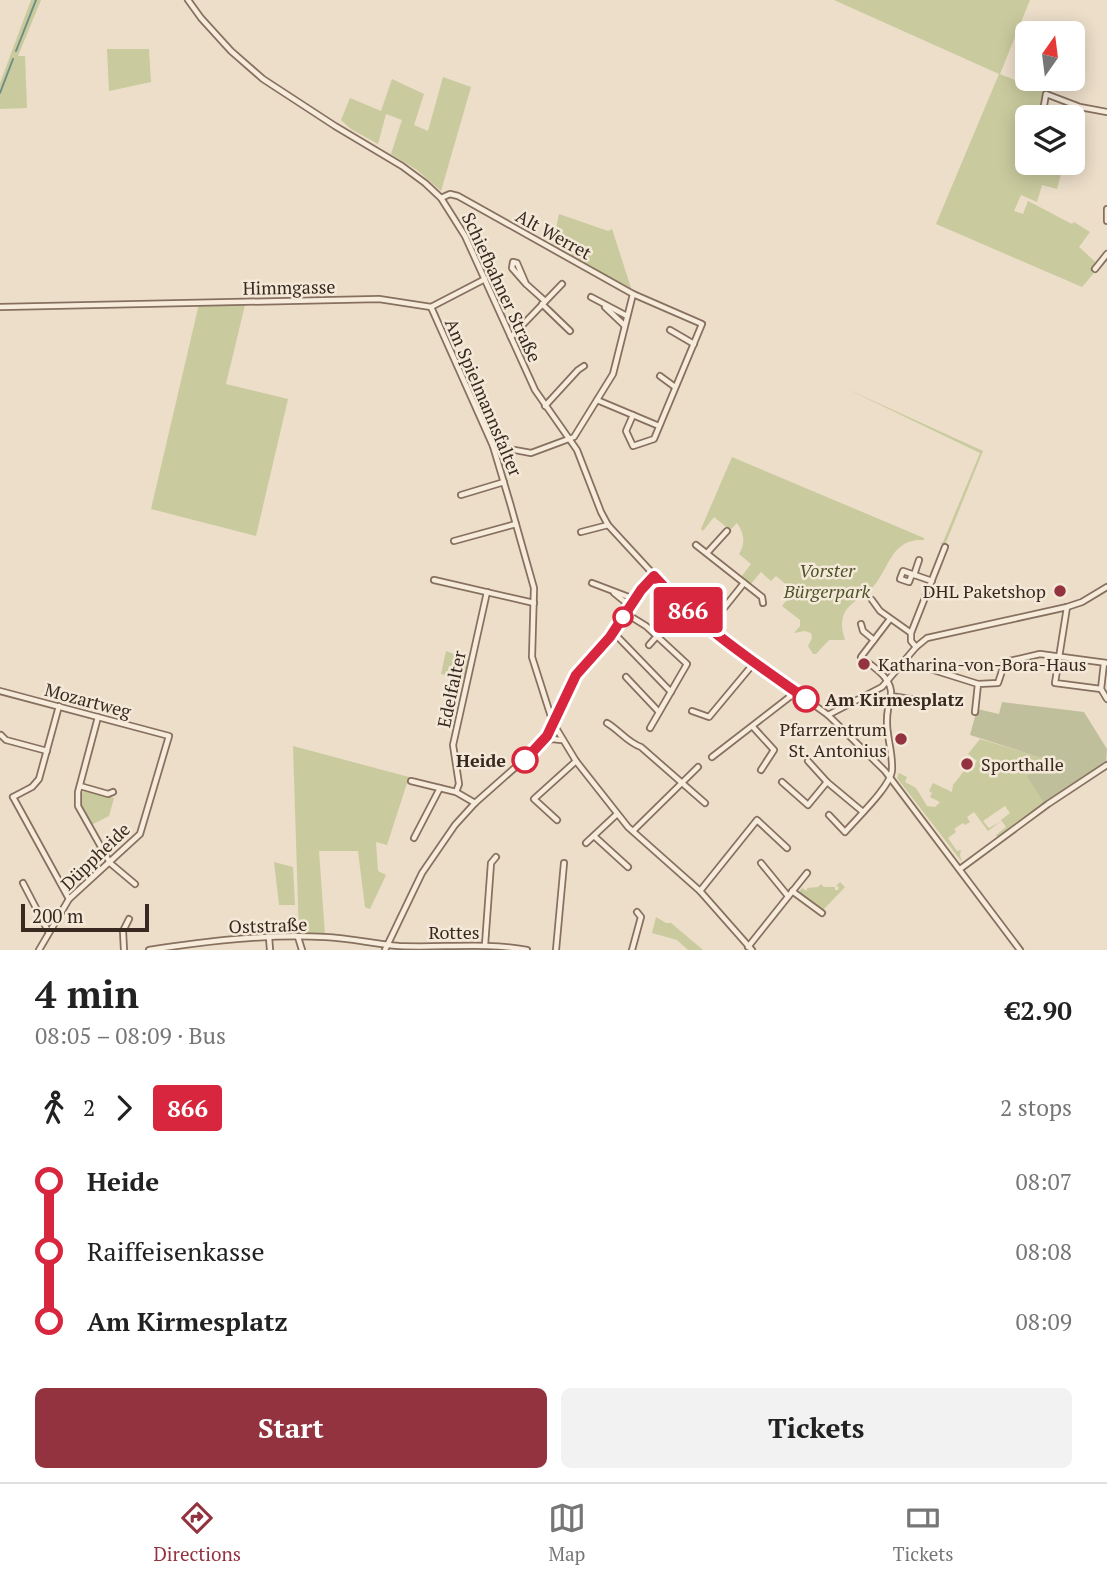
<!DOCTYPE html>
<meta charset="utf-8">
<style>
body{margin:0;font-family:"PT Serif",serif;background:#f2f2f2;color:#222;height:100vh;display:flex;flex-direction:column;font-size:26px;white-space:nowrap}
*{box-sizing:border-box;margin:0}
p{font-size:23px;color:#767676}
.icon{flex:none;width:38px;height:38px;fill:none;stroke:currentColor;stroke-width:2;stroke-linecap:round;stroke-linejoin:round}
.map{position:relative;height:950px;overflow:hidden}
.drawer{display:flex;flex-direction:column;background:#fff;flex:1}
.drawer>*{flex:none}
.badge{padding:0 14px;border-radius:5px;font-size:24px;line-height:46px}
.needle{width:46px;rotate:14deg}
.controls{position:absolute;left:1015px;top:21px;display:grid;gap:14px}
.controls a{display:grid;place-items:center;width:70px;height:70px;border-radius:10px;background:#fff;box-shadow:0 4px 18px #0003;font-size:35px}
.scale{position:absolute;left:21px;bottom:18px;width:128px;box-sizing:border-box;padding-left:7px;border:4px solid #392a21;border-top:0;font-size:19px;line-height:24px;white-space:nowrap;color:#392a21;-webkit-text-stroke:5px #f4e9d8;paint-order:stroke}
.map>.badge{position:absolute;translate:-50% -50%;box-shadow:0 0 0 4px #fff}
.legs{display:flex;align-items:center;gap:10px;height:77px;padding:0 35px;font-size:23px}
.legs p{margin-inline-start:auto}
.summary{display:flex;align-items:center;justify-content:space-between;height:119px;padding:0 35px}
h1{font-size:38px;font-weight:700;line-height:52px}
.button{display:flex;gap:14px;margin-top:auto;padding:14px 35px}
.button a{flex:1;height:80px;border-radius:10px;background:#92333f;color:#fff;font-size:28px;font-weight:700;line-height:80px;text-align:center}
.button a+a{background:#f2f2f2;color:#222}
ul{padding:0 35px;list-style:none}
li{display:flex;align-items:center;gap:24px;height:70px;font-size:26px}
li i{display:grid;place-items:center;width:10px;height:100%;margin:0 9px;background:currentColor}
li i::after{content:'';width:18px;height:18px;margin:-9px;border:5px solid;border-radius:50%;background:#fff}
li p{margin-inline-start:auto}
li:first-child i{background:linear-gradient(#0000 50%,currentColor 0)}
li:last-child i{background:linear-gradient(currentColor 50%,#0000 0)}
.menu{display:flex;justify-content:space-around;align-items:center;height:98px;border-top:2px solid #e0e0e0;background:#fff;font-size:19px;color:#767676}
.menu a{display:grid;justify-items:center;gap:4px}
.menu .on{color:#92333f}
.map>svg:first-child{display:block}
</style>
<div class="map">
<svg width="1107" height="950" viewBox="0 0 1107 950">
<rect width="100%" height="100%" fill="#ecdec9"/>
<g fill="#c9ca9e">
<polygon points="31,0 41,0 18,56 25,56 27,108 0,109 0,83"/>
<polygon points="834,0 1030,0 1000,74 1045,92 1039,117 1027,117 1027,163 1061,174 1057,189 1042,185 1037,202 1021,195 1014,211 1023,214 1028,201 1072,224 1074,222 1090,232 1079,247 1100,266 1082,287 936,224 999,74"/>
<polygon points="107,49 149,49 151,82 109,91"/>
<polygon points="443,77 471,87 441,191 417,170 391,154 402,120 386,114 378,144 351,129 341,120 350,98 381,111 392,79 424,94 414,125 428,131"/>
<polygon points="559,214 608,231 612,229 633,294 552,248"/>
<polygon points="199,304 245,305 226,384 288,399 256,536 151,509"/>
<polygon points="845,388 983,451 945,545 940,543 943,542 980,453"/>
<path d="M732 457 924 538V540C889 538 890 571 870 590 862 597 850 603 845 612 840 621 842 631 845 640H829L816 654H813L808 646 812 638 811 633 805 631 794 633 800 626V620L782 606 794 591 776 576 771 581 761 572 750 585 741 577 751 564 739 554C746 543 744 533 737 523L730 530 714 517 703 531 701 529Z"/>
<polygon points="446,651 469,660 466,679 441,674"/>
<polygon points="980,739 1046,759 1046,804 1008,832 997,837 996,835 1006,827 1001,820 1010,813 1005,806 983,821 989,828 1000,822 988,831 974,812 967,817 970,822 965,825 963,823 954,829 956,832 948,838 957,851 961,850 960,855 962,862 897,778 899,773 907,777 905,782 916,788 927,806 935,807 940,802 930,797 932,793 929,791 933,783 952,792 953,785 964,771 968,773 977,761 968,754"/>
<polygon points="293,746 409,777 387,845 376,842 378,871 386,875 370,909 365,907 358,851 319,851 325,935 299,935"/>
<polygon points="86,790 114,798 109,816 91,825 80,803 80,794"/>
<polygon points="274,862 293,867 295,905 279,905"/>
<polygon points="840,882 845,887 823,910 809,904 798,893 802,888 807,891 807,888 818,887 821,884 824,887 835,887 835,890 838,890 839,887 836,886"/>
<polygon points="656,917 666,923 671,923 703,950 688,950 677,940 652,933"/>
</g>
<polygon fill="#bfbf9c" points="1002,702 1084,712 1107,749 1106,761 1045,804 1027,776 1044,764 1045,759 970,735 977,709 999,714"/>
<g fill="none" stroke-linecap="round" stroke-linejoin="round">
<g stroke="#708f84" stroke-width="2">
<polyline points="16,51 36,0"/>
<polyline points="0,93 13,59"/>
</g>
<defs>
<g id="minor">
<polyline points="188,0 201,18 231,51 263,79 335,126 402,166 425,183 441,198 465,236 535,390 577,450 601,512 608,525 667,589 708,628 828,715 885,771 1020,950"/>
<polyline points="1042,117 1046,94 1080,107 1107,112"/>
<polyline points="1073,141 1074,141"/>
<polyline points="441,198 450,194 458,196 633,294 613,374 574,437 531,453 493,446"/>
<polyline points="1107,209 1107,221"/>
<polyline points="1095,269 1107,254"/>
<polyline points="526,284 512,268 513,262 517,263 526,284 545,301"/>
<polyline points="591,297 627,316"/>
<polyline points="542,304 570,331"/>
<polyline points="0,307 379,299 431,307 485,279"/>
<polyline points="431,307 493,446 510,503 534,588 532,657 553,723 576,761 628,827 700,891 752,950"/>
<polyline points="605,307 624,325"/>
<polyline points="670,330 694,344"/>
<polyline points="511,337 562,284"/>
<polyline points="660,376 675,387"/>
<polyline points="597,400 659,426"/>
<polyline points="545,406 578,370 584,366"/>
<polyline points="633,415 626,431 633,446 654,439 702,324 633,294"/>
<polyline points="461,495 504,482"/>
<polyline points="581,532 608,525"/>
<polyline points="454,541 516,524"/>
<polyline points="696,545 762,597 763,603"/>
<polyline points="707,553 727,531"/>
<polyline points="912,574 909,582 900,579 903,571 932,581"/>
<polyline points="914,575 919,560"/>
<polyline points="434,580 534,603"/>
<polyline points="592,583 634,599"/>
<polyline points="614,593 630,606"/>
<polyline points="872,600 880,611 911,633"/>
<polyline points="1067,607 1055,683 1101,689"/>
<polyline points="625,613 646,626 687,664 650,728"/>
<path d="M890 619 861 657C873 667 893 678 891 696L930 702"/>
<polyline points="861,624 863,631 874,640"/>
<polyline points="708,628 744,583"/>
<polyline points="613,632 671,692"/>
<polyline points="649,645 657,636"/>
<polyline points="916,647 911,641 911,633 945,547"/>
<polyline points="1104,663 1101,689 1107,699"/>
<polyline points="924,667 978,684"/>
<polyline points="626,677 659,712"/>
<polyline points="0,691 169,736 140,834 69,899 39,950"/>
<polyline points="692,711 709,717 754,663"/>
<polyline points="975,712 978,684 998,683 1005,662 1040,654 1107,663"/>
<polyline points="828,715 882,687 916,647 927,638 1067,607 1082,602 1107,587"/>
<polyline points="98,717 78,792 78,806 110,863 135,884"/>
<path d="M607 723C619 730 628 743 641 747L705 803"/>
<polyline points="753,727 774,750 761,770"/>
<polyline points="1,735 6,740 47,751"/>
<polyline points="543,742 552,739 561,740"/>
<polyline points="712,757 796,692"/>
<polyline points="808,761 827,782 863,812"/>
<polyline points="411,781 456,792 475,803"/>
<polyline points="782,782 808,805 827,782"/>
<polyline points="80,786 108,794 113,792"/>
<polyline points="456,792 459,784 453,745 487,592"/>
<polyline points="13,797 69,899"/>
<polyline points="13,797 32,787 39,779 59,706"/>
<path d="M829 815 845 832C857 818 891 786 892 770 893 748 884 733 888 709"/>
<polyline points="557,820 534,799 576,761"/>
<polyline points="633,831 698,767"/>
<polyline points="594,836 628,867"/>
<polyline points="414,838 440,788"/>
<polyline points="586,843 617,814"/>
<polyline points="761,863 788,896"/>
<polyline points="960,869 1048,804 1107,765"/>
<polyline points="23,883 48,931"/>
<polyline points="700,891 757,820 787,848"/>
<polyline points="792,891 822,913"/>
<polyline points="269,937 270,950"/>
<polyline points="298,937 302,950"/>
<polyline points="485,945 491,863 496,857"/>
<polyline points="748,947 807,873"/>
<polyline points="124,950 123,931 129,919"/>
<path d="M149 950C208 941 265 934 325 937 350 938 374 944 399 946 442 948 485 942 527 950"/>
<polyline points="385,950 422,873 455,825 475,803 536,749 547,735 576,675 610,637 641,590 654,576"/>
<polyline points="556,950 564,863"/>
<polyline points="632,950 641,917 637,912"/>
</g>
</defs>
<use href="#minor" stroke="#87705f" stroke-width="8"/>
<use href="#minor" stroke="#f7ecdc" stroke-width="4.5"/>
</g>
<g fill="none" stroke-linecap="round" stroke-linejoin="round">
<defs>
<path id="line-1" d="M525 760 547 736 576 675 610 637 641 590 654 576C698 625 752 661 806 699"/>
</defs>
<use href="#line-1" stroke="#fff" stroke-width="16"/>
<use href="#line-1" stroke="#d7263d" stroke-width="10"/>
</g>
<g fill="#92333f" stroke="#f4e9d8" stroke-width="2.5">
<circle cx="1060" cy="591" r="7"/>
<circle cx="864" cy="664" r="7"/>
<circle cx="901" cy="739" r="7"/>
<circle cx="967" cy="764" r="7"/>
</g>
<g fill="#fff" stroke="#d7263d" stroke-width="3.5">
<circle cx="623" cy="617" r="9"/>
<circle cx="806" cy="699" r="12"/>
<circle cx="525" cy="760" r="12"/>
</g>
<g text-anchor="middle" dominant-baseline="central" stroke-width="5" stroke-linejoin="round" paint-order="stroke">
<g font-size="18" fill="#392a21" stroke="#f4e9d8">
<text transform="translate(554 234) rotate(29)">Alt Werret</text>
<text transform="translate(289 287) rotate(-1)">Himmgasse</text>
<text transform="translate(502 287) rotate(65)">Schiefbahner Straße</text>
<text transform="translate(484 397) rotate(67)">Am Spielmannsfalter</text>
<text transform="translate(451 689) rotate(-78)">Edelfalter</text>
<text transform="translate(88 700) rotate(15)">Mozartweg</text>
<text transform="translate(95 856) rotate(-44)">Düppheide</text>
<text transform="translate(268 925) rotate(-2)">Oststraße</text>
<text x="454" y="932">Rottes</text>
</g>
<g font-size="18" font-style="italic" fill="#4e542a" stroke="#f4e9d8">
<text x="827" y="570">Vorster<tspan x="827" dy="21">Bürgerpark</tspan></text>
</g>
<g font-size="18" fill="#392a21" stroke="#f4e9d8" text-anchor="end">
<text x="1046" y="591">DHL Paketshop</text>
<text x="878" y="664" text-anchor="start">Katharina-von-Bora-Haus</text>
<text x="887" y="729">Pfarrzentrum<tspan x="887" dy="21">St. Antonius</tspan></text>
<text x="981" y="764" text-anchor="start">Sporthalle</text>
</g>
<g font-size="18" font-weight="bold" fill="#392a21" stroke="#f4e9d8" text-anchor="start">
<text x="825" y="699">Am Kirmesplatz</text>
<text x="506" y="760" text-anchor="end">Heide</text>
</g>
</g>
</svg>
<div class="controls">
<a><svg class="needle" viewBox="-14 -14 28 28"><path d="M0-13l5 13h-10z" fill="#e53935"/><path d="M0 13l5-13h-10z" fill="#767676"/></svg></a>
<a><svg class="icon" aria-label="layers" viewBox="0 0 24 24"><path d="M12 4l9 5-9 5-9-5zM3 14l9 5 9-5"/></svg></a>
</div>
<div class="scale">200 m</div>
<b class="badge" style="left:688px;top:610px;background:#d7263d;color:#fff">866</b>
</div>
<section class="drawer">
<div class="summary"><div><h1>4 min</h1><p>08:05 – 08:09 · Bus</p></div><b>€2.90</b></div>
<div class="legs"><svg class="icon" aria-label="walk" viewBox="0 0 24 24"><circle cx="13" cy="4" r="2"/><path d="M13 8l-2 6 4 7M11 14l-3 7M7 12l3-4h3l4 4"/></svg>2<svg class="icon" aria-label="forward" viewBox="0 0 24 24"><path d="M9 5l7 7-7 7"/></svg><b class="badge" style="background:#d7263d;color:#fff">866</b><p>2 stops</p></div>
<ul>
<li><i style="color:#d7263d"></i><b>Heide</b><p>08:07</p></li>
<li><i style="color:#d7263d"></i><span>Raiffeisenkasse</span><p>08:08</p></li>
<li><i style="color:#d7263d"></i><b>Am Kirmesplatz</b><p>08:09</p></li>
</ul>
<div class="button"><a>Start</a><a>Tickets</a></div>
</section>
<nav class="menu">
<a class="on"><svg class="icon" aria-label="directions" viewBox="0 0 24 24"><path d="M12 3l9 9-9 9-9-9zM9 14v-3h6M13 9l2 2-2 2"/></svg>Directions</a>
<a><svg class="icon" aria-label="map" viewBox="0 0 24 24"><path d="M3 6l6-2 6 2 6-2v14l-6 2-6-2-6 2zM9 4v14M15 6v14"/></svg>Map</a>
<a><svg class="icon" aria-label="tickets" viewBox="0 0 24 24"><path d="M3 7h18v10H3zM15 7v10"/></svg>Tickets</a>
</nav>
